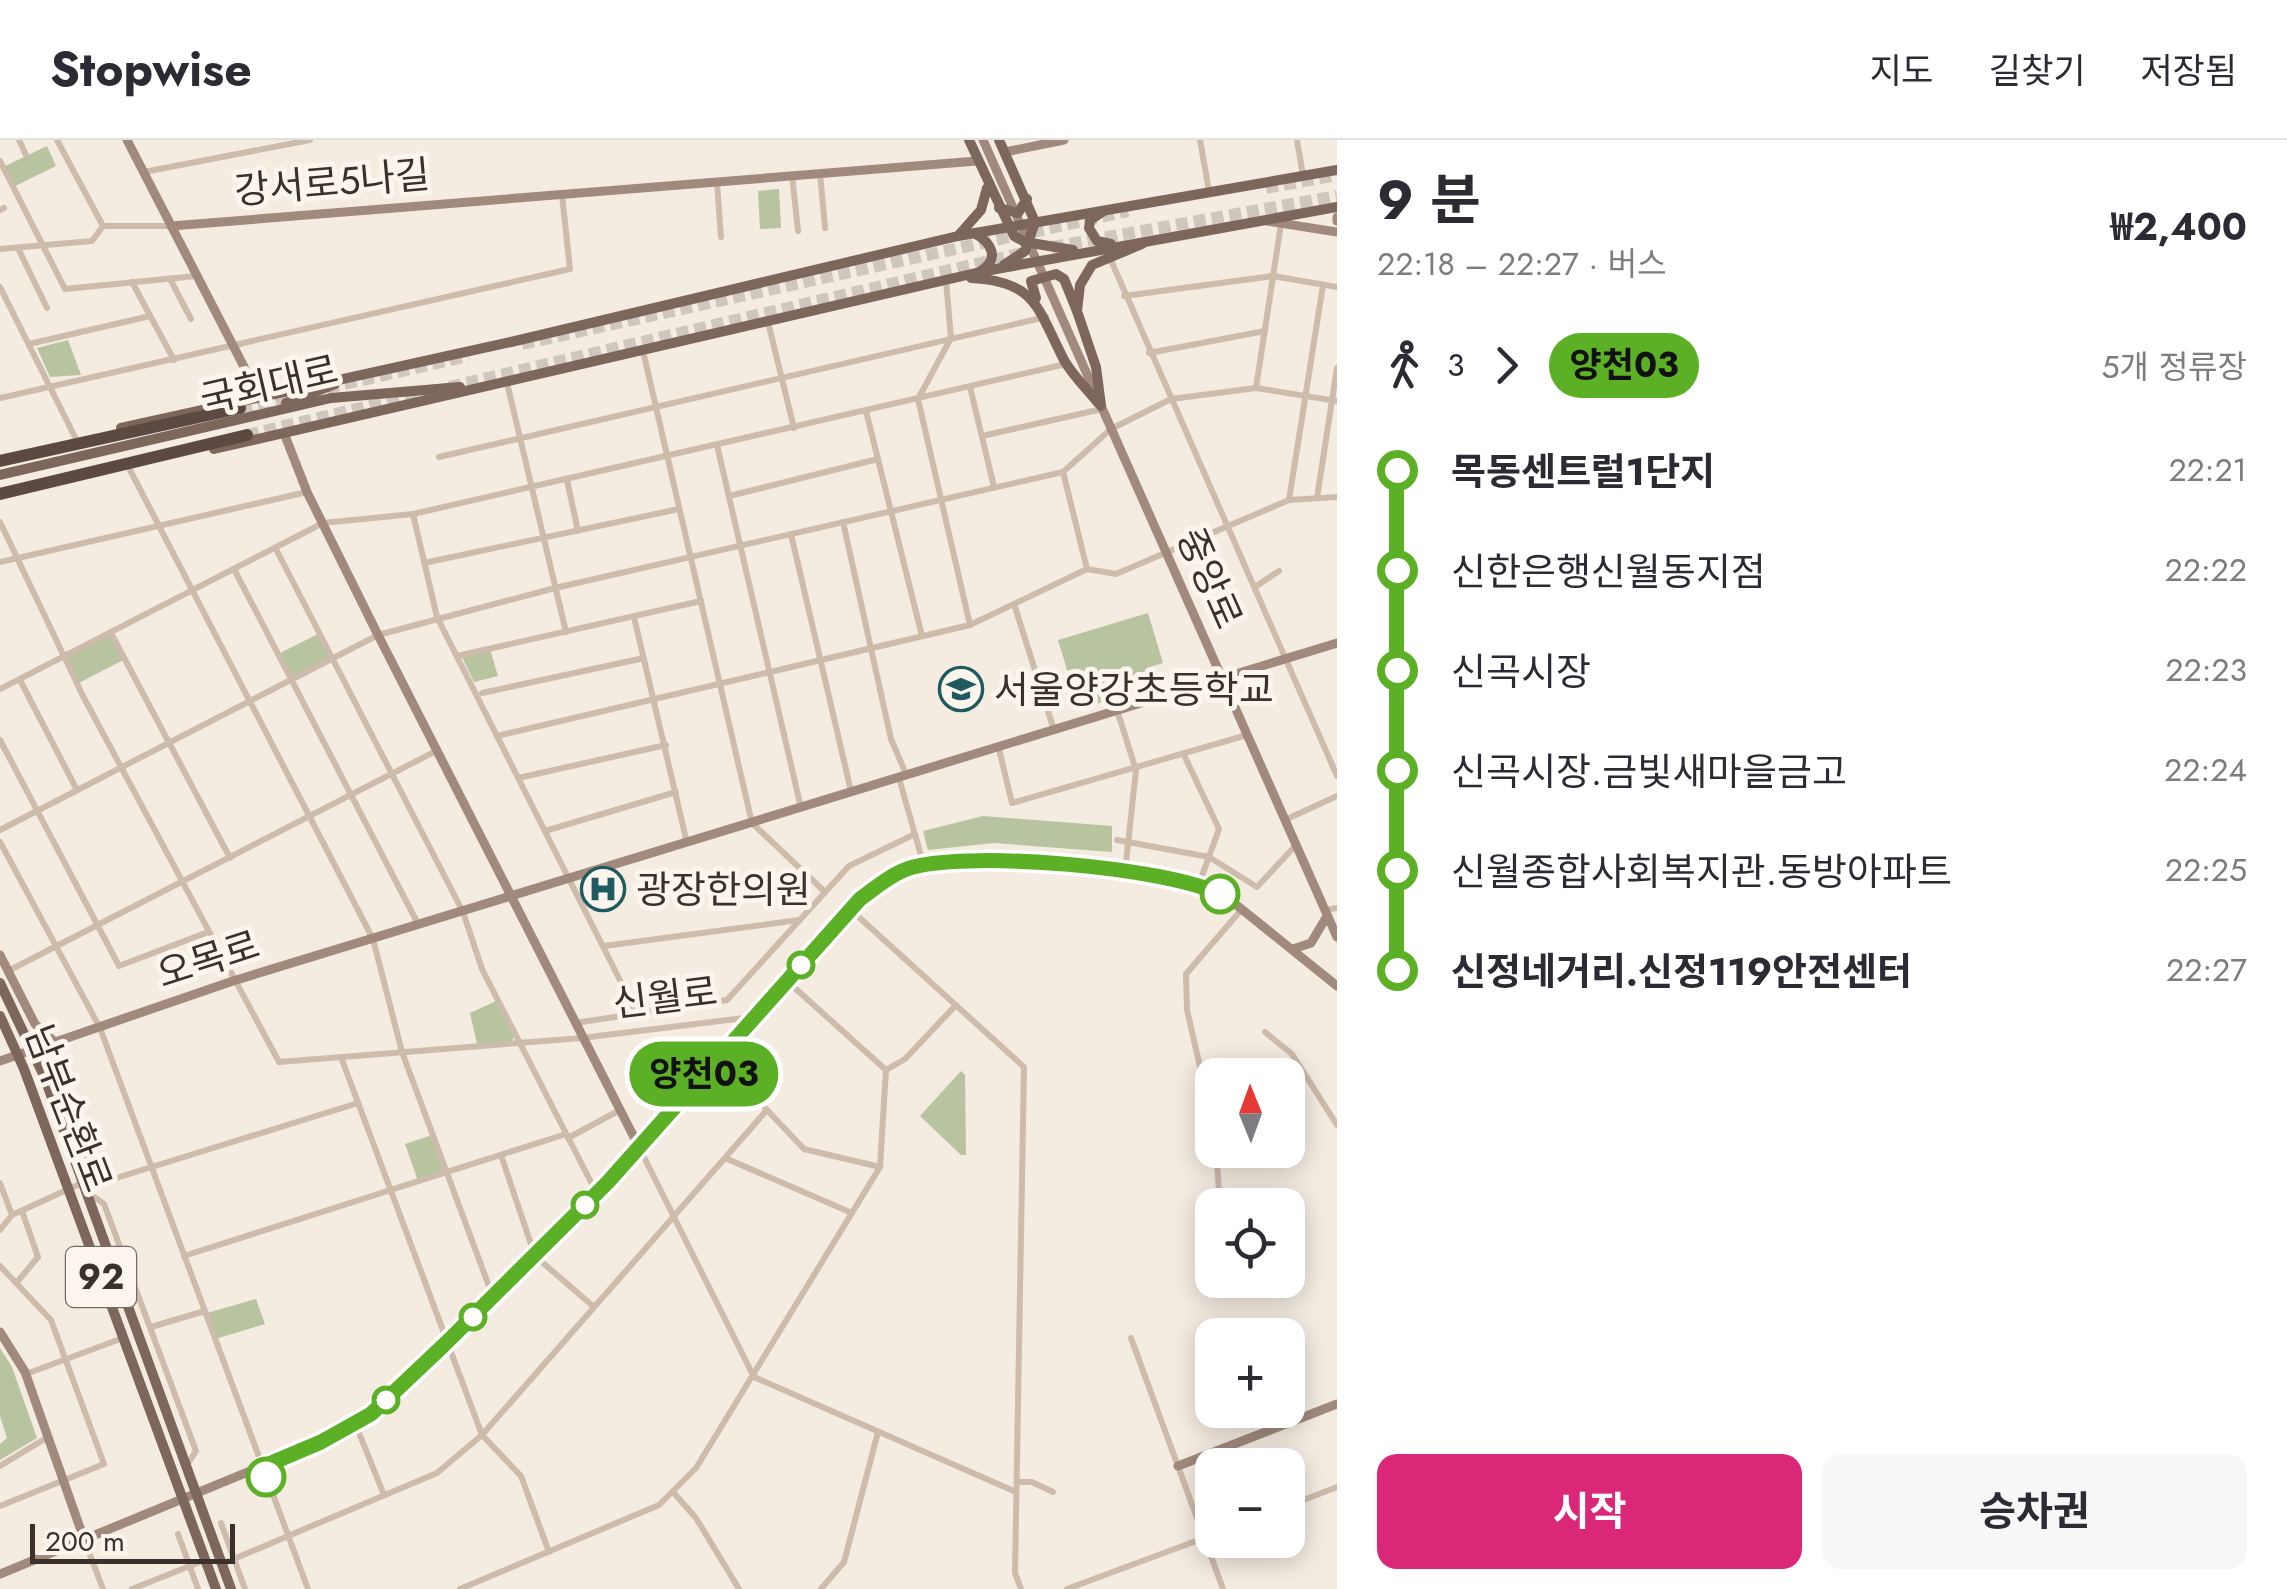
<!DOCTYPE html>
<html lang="ko">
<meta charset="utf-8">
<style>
body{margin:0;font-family:Jost,"Noto Sans KR",sans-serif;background:#f7f7f7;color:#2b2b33;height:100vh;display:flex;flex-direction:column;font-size:38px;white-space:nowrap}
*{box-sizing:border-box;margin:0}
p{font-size:32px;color:#7c7c81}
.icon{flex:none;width:55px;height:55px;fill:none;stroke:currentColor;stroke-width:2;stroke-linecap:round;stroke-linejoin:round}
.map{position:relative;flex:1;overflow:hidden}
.drawer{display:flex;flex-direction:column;background:#fff;width:950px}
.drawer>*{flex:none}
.badge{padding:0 20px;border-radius:32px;font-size:35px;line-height:65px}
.needle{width:65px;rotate:359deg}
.buttons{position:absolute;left:1195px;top:918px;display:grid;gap:20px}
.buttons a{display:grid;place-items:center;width:110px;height:110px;border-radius:20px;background:#fff;box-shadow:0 5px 25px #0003;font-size:50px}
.scale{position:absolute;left:30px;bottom:25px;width:205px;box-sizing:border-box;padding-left:10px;border:5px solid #3b302b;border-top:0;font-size:28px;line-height:35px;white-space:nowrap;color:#3b302b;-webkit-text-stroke:8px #fbf5ee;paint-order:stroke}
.map>.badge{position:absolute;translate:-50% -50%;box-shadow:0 0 0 5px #fff}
.legs{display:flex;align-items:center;gap:15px;height:110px;padding:0 40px;font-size:32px}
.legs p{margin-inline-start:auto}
.head{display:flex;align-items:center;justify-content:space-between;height:170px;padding:0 40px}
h1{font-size:55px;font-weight:700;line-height:75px}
.primary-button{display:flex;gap:20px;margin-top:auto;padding:20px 40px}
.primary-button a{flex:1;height:115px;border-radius:20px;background:#db2777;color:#fff;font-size:40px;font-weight:700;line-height:115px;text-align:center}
.primary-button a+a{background:#f7f7f7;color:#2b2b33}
ul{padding:0 40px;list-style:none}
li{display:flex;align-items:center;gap:35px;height:100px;font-size:38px}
li i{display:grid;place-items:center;width:15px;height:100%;margin:0 12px;background:currentColor}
li i::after{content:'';width:25px;height:25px;margin:-12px;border:8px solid;border-radius:50%;background:#fff}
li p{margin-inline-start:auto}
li:first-child i{background:linear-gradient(#0000 50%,currentColor 0)}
li:last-child i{background:linear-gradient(currentColor 50%,#0000 0)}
header{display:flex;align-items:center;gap:60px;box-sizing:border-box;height:140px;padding:0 50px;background:#fff;border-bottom:2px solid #e1e1e2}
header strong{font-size:48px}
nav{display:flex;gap:55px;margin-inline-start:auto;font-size:35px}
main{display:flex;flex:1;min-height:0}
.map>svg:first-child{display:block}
</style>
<header>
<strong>Stopwise</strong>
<nav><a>지도</a><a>길찾기</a><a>저장됨</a></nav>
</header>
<main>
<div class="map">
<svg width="1337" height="1449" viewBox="0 0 1337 1449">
<rect width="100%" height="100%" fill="#f4ebe1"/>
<g fill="#b8c4a0">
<polygon points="47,6 56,26 13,47 3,27"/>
<polygon points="779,49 781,88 760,89 758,51"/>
<polygon points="68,200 81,235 50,237 37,208"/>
<polygon points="1148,473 1163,523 1150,527 1156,546 1079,569 1058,500"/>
<polygon points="111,493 125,519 77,544 64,518"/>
<polygon points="320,493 333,519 293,539 280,513"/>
<polygon points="490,509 498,536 474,542 461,515"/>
<polygon points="983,676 1112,686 1112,712 994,703 928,710 923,691"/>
<polygon points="496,861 515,894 512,901 477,904 470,873"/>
<polygon points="961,931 965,935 966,1015 961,1015 920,976"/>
<polygon points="432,995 445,1032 418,1041 405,1004"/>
<polygon points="256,1159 265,1184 215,1199 207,1173"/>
<polygon points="0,1208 12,1227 37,1298 0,1320 0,1304 7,1298 0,1276"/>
</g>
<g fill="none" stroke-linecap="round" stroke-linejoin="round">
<g stroke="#cfc6bd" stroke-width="12" stroke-dasharray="12 6" stroke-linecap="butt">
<polyline points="1266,48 1337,35"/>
<polyline points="1052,107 1337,56"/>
<polyline points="522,204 1128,71"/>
<polyline points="449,247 1023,113"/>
<polyline points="327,248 468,216"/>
<polyline points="240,268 303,254"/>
<polyline points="247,295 424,253"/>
</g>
<g stroke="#cdbbac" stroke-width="6">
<polyline points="19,0 26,15"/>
<polyline points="57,0 103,86 171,86"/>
<polyline points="1200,0 1209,51"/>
<polyline points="1297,0 1303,35"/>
<polyline points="0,21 65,149 196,136"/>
<polyline points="144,32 310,0"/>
<polyline points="820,33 825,88"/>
<polyline points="792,35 798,91"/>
<polyline points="717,42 721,97"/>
<polyline points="0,70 4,68"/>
<polyline points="18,108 47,168"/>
<polyline points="0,109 92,101 103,86"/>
<polyline points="1110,118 1337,636"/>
<polyline points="170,139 191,179"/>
<polyline points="946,141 951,198 918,259 970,485"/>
<polyline points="132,142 174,220"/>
<polyline points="0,147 76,299"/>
<polyline points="1124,156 1273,136 1337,147"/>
<polyline points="768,182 794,288"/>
<polyline points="29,204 150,176"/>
<polyline points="643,211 752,683 825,752"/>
<polyline points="1149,213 1265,191"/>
<polyline points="507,243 566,492"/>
<polyline points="970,247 994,347"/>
<polyline points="1256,248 1281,84"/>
<polyline points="0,258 570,129 562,55"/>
<polyline points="866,271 922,496"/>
<polyline points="982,296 1102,269"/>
<polyline points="717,305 801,668"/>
<polyline points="439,317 1046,177"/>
<polyline points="129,328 373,799 402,912 493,1157"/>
<polyline points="1063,332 1087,429"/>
<polyline points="567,340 578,391"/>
<polyline points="729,356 878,319"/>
<polyline points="1317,358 1337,228"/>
<polyline points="1289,360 1323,145"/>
<polyline points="413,374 437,477 637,874"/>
<polyline points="0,382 83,556 279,922 582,898 752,877"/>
<polyline points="843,382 891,599 906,634"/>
<polyline points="791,394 851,651"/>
<polyline points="276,409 463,772 482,829 596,1052"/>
<polyline points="0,422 307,352"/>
<polyline points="424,423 679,369"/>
<polyline points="234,429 418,784"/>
<polyline points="1255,447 1279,431"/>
<polyline points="1014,464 1053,587"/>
<polyline points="634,477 687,703"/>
<polyline points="111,493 230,718"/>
<polyline points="457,516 701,461"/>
<polyline points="20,540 77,650"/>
<polyline points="0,549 323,383 413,374 1066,224"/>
<polyline points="482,553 644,518"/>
<polyline points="1117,570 1136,630 1125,732"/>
<polyline points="497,596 970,485 1087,429 1116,434 1289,360 1337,357"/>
<polyline points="0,600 119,826 208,792"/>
<polyline points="998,605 1012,663 1247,595"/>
<polyline points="1184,615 1219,689 1199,744"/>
<polyline points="518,638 666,605"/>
<polyline points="899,638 924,726"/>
<polyline points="1285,680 1337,656"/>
<polyline points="0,690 378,495 555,448 1063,332 1111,289 1171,259 1256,248 1337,261"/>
<polyline points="545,691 676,652"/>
<polyline points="1117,700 1209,717 1257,747 1296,705"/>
<polyline points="0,702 100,888 308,1449"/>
<polyline points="851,770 1024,927 1015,1433 1021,1449"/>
<polyline points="1325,770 1337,768"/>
<polyline points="604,806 799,780"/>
<polyline points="8,831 436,611"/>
<polyline points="787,841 886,930"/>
<polyline points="575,883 727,860 849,726 915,694"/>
<polyline points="1265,892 1292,914 1337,985"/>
<polyline points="341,917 482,1295 521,1336 549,1412"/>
<polyline points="718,918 804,1009 880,1027"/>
<polyline points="886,930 905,919 956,865"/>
<polyline points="44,936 59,935 97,1044 358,963"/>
<polyline points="1212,979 1187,870 1186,834 1242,769"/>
<polyline points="568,998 620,970"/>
<polyline points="639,1007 754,1237 1016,1352"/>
<polyline points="1216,1010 1220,1065"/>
<polyline points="501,1015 535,1116 594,1167"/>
<polyline points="725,1018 852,1073"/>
<polyline points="0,1043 12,1075"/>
<polyline points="90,1054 104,1064 196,1311 187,1325"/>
<polyline points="0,1090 12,1075 82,1043"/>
<polyline points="184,1116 566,994"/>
<polyline points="0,1126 51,1180 104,1324 0,1366"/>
<polyline points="18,1141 38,1117 22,1071"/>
<polyline points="1208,1146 1212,1127"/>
<polyline points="151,1187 205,1171"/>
<polyline points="1131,1198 1223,1449"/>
<polyline points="26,1234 123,1198"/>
<polyline points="355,1283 384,1355"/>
<polyline points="0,1326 48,1297"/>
<polyline points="1017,1342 1032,1342 1053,1352"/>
<polyline points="674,1353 696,1378 739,1449"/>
<polyline points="1288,1366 1337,1347"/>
<polyline points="221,1383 245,1449"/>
<polyline points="178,1394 198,1449"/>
<polyline points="84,1399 103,1449"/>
<polyline points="222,1424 437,1333 482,1295 767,970"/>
<polyline points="132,1449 205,1420"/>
<polyline points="460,1449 659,1365 696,1328 880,1027 886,930"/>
<polyline points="821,1449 844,1422 878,1292"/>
<polyline points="1067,1449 1212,1395"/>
</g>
<g stroke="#a18a7d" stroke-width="9">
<polyline points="127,0 259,256"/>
<polyline points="983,0 1337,797"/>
<polyline points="1005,12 1064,0"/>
<polyline points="1337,77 1337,81"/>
<polyline points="1267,81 1337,92"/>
<polyline points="171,86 977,21"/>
<polyline points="284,293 307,352 378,495 639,1007"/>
<polyline points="1293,809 1311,803 1327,776"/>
<polyline points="0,815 35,884 56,903"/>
<polyline points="0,921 233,841 1337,503"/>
<polyline points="0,1192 25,1232 84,1399"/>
<polyline points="1178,1326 1337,1264"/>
<polyline points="0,1434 321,1302 371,1274 535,1116 860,759 910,728 974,718 1194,742 1229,759 1337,846"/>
</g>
<g stroke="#7d675c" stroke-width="10">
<polyline points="969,0 1014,96 1025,102 1073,110"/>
<polyline points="999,0 1035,82 1025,111 1004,125"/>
<polyline points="999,68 1018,73 1027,59"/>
<polyline points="1102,72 1090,80 1089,88 1097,101 1111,104"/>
<path d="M974 93C992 103 1000 118 981 131"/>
<polyline points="958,96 981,70 987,48"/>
<path d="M971 138C1037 141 1038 170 1064 220 1073 236 1088 250 1099 264"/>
<polyline points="1036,158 1031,141 1056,134 1064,139 1077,171"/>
<polyline points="286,263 335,244"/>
<polyline points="1101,266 1096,227 1077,171 1080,145 1092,125 1142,104"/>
<polyline points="121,288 511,202 958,96 1337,30"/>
<polyline points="214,309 980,132 1337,67"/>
<polyline points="0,335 331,258 460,247"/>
<polyline points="0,843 44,936 231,1449"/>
<polyline points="0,876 24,929 216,1449"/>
</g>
<g stroke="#5c4a42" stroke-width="12">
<polyline points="0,321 240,268"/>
<polyline points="0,354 247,295"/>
</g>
</g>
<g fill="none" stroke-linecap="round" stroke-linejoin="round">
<defs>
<path id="line-1" d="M266 1337 262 1327 321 1302 371 1274 446 1203 608 1042 860 759C875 748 894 732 913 727 975 711 1163 727 1220 754"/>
</defs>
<use href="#line-1" stroke="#fff" stroke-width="22"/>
<use href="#line-1" stroke="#5bb025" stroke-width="15"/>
</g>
<defs>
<symbol id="school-ring" viewBox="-11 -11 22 22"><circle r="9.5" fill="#fbf5ee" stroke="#1f5a5e" stroke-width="1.5"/><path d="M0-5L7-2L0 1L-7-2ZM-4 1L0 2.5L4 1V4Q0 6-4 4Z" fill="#1f5a5e"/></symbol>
<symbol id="hospital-ring" viewBox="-11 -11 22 22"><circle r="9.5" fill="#fbf5ee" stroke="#1f5a5e" stroke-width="1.5"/><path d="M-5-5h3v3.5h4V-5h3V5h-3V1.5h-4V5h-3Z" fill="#1f5a5e"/></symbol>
</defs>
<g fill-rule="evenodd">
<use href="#school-ring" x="936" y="524" width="50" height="50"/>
<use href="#hospital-ring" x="578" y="724" width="50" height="50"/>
</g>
<g fill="#fff" stroke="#5bb025" stroke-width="5">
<circle cx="1220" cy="754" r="18"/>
<circle cx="801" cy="825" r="12"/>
<circle cx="585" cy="1065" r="12"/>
<circle cx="473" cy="1177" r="12"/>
<circle cx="386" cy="1260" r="12"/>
<circle cx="266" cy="1337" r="18"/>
</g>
<g text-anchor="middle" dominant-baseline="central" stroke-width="10" stroke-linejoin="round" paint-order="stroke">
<rect fill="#fbf5ee" stroke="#756b66" stroke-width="2.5" x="66" y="1107" width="70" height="60" rx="8"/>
<g font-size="35" font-weight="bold" fill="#3b302b">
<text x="101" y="1137">92</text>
</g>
<g font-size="38" fill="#3b302b" stroke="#fbf5ee">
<text transform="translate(332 42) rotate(-5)">강서로5나길</text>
<text transform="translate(269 244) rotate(-13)">국회대로</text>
<text transform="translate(1210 438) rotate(66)">중앙로</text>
<text transform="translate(208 819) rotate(-18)">오목로</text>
<text transform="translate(665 857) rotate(-7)">신월로</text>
<text transform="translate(69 968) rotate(69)">남부순환로</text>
</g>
<g font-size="38" fill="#3b302b" stroke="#fbf5ee" text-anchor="start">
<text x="994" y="549">서울양강초등학교</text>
<text x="636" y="749">광장한의원</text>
</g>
</g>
</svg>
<div class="buttons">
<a><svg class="needle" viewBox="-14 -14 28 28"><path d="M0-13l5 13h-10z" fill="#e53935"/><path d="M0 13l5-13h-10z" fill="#7c7c81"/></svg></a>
<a><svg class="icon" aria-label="locate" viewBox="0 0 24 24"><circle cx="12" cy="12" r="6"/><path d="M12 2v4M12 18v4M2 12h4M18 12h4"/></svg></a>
<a>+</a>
<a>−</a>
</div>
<div class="scale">200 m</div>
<b class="badge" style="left:704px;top:934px;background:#5bb025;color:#111">양천03</b>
</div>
<section class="drawer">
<div class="head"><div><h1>9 분</h1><p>22:18 – 22:27 · 버스</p></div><b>₩2,400</b></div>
<div class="legs"><svg class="icon" aria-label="walk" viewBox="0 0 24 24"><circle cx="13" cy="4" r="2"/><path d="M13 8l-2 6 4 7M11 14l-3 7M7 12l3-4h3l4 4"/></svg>3<svg class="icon" aria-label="forward" viewBox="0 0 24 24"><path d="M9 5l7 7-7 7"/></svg><b class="badge" style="background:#5bb025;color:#111">양천03</b><p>5개 정류장</p></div>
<ul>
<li><i style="color:#5bb025"></i><b>목동센트럴1단지</b><p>22:21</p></li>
<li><i style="color:#5bb025"></i><span>신한은행신월동지점</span><p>22:22</p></li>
<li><i style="color:#5bb025"></i><span>신곡시장</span><p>22:23</p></li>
<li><i style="color:#5bb025"></i><span>신곡시장.금빛새마을금고</span><p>22:24</p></li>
<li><i style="color:#5bb025"></i><span>신월종합사회복지관.동방아파트</span><p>22:25</p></li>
<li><i style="color:#5bb025"></i><b>신정네거리.신정119안전센터</b><p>22:27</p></li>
</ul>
<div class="primary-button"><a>시작</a><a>승차권</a></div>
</section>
</main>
